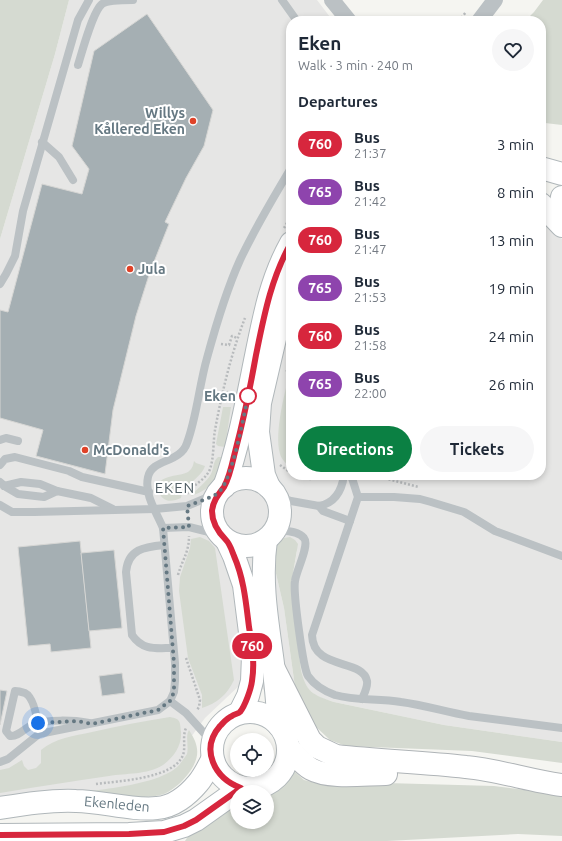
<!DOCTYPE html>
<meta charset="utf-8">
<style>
body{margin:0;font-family:Ubuntu,sans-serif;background:#f6f6f7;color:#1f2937;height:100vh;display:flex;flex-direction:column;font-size:15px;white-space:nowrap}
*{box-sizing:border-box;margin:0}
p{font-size:13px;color:#747a83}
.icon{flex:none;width:22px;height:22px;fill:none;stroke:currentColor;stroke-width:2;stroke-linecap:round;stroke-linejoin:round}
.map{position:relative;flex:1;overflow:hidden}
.panel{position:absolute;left:286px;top:16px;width:260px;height:464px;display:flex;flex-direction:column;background:#fff;border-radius:16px;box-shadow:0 2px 6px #0003}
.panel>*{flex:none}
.badge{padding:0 8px;border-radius:13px;font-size:14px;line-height:26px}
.controls{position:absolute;left:230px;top:733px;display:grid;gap:8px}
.controls a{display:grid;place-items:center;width:44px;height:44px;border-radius:50%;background:#fff;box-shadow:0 2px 6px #0003;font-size:20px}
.you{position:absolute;width:20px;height:20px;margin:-10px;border:3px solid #fff;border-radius:50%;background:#1a73e8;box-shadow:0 0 0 6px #1a73e833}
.map>.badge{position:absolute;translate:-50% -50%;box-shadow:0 0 0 2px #fff}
h2{padding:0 12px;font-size:15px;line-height:36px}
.round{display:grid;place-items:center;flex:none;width:42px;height:42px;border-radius:21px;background:#f6f6f7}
.overview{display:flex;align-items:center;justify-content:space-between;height:68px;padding:0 12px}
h1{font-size:19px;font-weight:700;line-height:30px}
.primary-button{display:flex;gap:8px;margin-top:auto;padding:8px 12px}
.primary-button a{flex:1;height:46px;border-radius:24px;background:#0b8043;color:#fff;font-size:16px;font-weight:700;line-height:46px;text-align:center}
.primary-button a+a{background:#f6f6f7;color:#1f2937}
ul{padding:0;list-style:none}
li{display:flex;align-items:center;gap:12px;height:48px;padding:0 12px}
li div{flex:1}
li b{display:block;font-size:15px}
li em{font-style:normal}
li .badge{min-width:44px;font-weight:700;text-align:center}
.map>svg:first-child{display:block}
</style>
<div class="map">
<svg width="562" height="841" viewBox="0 0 562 841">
<rect width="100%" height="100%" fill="#f5f5f1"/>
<polygon fill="#e6e6e5" points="69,0 317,0 333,21 291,21 291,475 541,475 541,220 562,239 562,742 444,725 334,702 318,697 309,690 303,681 301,670 291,585 297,551 274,565 284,608 295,687 299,698 241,684 205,718 191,737 194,755 144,796 100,797 0,803 0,239 55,54"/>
<g fill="#d5dad1">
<polygon points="0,0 69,0 55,54 0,239"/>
<polygon points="543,0 562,0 562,125 545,123 541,118 541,21 525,21 534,12"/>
<path d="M291 369V468C287 464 281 459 280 454 274 432 285 391 291 369Z"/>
<polygon points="223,407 231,407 225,447 218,446 216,444"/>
<path d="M218 457H222C217 478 214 488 191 496 197 488 206 483 211 474 214 468 213 461 218 457Z"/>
<path d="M194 461 196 463 205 466C201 479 183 484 181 498 176 500 171 502 166 500 162 498 161 496 159 493 152 474 180 477 188 472 192 469 193 466 194 461Z"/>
<path d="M200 537 209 541 215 548 234 680C227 695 217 703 202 708V695L188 658 179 591 180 577 190 548 191 539Z"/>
<path d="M290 537 295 540 298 544 291 585 301 670C306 692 313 695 334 702L444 725 562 742V763L472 751 346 746 330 740 314 725 295 687 284 608 274 565 276 545 284 538Z"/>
<path d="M170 717C181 719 180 722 181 732 182 745 174 757 163 765 147 775 126 773 109 776 73 781 36 787 0 793V770L9 768 22 760 24 766 28 770 36 768 41 763V750C55 738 74 736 92 732 118 726 144 721 170 717Z"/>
<path d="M189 730C198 744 201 754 191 770 184 780 175 789 164 794 148 800 122 795 105 794 92 794 78 794 65 794 93 790 162 786 180 764 182 761 185 757 187 754 189 746 185 736 189 730Z"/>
<path d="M294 771 304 780 320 784 350 782 494 786 562 795V836L518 834 387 841H185C194 826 222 810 237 800V822H267V797L286 782Z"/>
</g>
<g fill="#a5afb3" stroke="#d6d6d4">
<polygon points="147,14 213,110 204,146 186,178 165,222 169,224 150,272 136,316 113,410 105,474 36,456 43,430 0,418 0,310 8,312 42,184 82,194 89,169 72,146 94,51"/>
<polygon points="227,391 231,392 229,400 225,399"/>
<polygon points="80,541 91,648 51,652 50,644 28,646 18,547"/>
<polygon points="114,550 122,628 89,631 81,553"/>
<polygon points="122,673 125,693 102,696 99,676"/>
<polygon points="0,690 7,691 0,725"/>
</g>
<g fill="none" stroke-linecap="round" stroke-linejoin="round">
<defs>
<g id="secondary">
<polyline points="541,168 562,174"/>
<polyline points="562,197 559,211 562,223"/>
<polyline points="541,204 562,226"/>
<circle cx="246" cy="512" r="34"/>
<path d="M224 487C239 445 247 400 256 356 264 316 271 279 291 243"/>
<polyline points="269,487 264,475 258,432 260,403 280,317 291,285"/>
<path d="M266 540C257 601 278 662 278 724"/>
<polyline points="227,541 234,556 244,585 253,656 252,681 248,696 240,712"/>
<circle cx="250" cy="750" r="38"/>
<path d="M0 808C25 804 50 800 76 801 101 801 132 811 157 808 173 807 188 795 198 783 204 776 208 767 212 760"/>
<polyline points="0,835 129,834 164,832 184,826 196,820 241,788"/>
</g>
<g id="highway">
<path d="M274 669 310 740 317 747 336 756C379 761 423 762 466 767 499 770 530 781 562 785"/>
<path d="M288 747C295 754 302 764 311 769 329 779 365 774 386 774"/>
</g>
</defs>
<use href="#secondary" stroke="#b0b7ba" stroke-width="24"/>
<use href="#highway" stroke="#afb4b7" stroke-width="24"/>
<g stroke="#b8bbbd" stroke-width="2.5" stroke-dasharray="2 2" stroke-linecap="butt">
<polyline points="459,21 466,12"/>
<polyline points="284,228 291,216"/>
<polyline points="221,344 229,345 232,336 237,338"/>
<polyline points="286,370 291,374"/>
<polyline points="280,465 291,473"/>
<polyline points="294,475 310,479 334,477"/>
<polyline points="365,475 383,478 419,487"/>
<path d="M187 494C193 484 206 480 210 469 214 458 213 442 215 430 222 392 231 354 245 318"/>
<path d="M178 575C182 560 189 553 189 536"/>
<polyline points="186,658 200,700 199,707 197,710"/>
<path d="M96 784C117 781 174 779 183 755 186 746 182 737 186 728"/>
</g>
<g stroke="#bbc1c4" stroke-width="8">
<polyline points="282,0 297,21"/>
<path d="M78 65C82 52 93 11 102 4 108 0 125 0 133 0"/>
<polyline points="42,142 59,157 73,180"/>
<polyline points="0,284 6,274 15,256 23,211 78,20 89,0"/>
<polyline points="0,440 6,438 18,441"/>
<polyline points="0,465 5,459 15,457 69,471 82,477 149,492"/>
<path d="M351 475 358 497 312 635C313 671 363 658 367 681 368 687 364 694 362 699"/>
<polyline points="0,482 6,487 18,494 44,497 57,491 91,498 113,509"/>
<polyline points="4,486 21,482 40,484 57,491"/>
<path d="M276 496 291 501 319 506C335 503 342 490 344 475"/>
<polyline points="358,497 394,497 420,499 431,502 464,512 495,531 562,556"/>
<polyline points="0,505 12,512 34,512 155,509 187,506 218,493"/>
<polyline points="319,506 323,511 350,521"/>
<polyline points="163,528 189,527 205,531 222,537"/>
<path d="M276 530C284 531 298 530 304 538 310 545 296 571 295 581 293 592 303 668 308 676 315 686 324 691 335 695 356 701 379 698 401 702 424 705 446 712 469 716 500 720 531 724 562 728"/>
<path d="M164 545C144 547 128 549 126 572L132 635C143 651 156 648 173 648"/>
<polyline points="170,701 186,713 212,742"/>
<path d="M39 734C38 724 35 698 25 693 22 692 18 691 15 691L6 731 10 736C18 737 25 728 32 725 47 719 74 720 89 723"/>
<path d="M0 762 8 759 39 734 158 710 170 701 174 692 175 681V663L163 528C157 513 144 495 148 477 152 458 180 464 187 443 197 416 199 386 207 358 216 325 226 291 240 260 255 228 273 198 291 168"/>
</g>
<g stroke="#bbc1c4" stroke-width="16">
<polyline points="332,0 349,21"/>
<polyline points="479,21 495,0"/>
</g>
<use href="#secondary" stroke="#fff" stroke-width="22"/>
<use href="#highway" stroke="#fff" stroke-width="22"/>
</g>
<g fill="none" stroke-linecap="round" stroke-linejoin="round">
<defs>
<path id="line" d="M0 835 129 834 164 832 184 826 196 820 241 788C214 778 200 749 220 726 224 722 227 718 232 716 234 714 238 714 240 712 245 706 251 689 252 681 255 663 252 645 249 627 246 603 244 579 234 556 232 551 230 544 226 540 218 532 212 523 212 511 213 501 218 495 224 487 229 478 232 465 234 456 243 422 250 389 256 355 264 316 271 278 291 243"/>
</defs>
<use href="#line" stroke="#fff" stroke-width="9"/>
<use href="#line" stroke="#d7263d" stroke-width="6"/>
<path stroke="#657882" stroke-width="4" stroke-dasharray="0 7.2" d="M38 723 78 721 92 724 158 710 170 701 174 692V663L163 528 189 527 187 506C197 502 209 499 218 493 232 482 244 415 248 396"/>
</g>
<g fill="#df4228" stroke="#fff" stroke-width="1.5">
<circle cx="193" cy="121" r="4"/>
<circle cx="130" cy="269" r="4"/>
<circle cx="85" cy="450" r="4"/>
</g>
<circle fill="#fff" stroke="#d7263d" stroke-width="2" cx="248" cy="396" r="8"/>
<g text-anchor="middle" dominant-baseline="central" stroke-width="4" stroke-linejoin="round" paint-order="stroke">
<g font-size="14" font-weight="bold" fill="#657882" stroke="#fff" text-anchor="start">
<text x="185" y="113" text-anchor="end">Willys<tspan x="185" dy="16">Kållered Eken</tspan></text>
<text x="138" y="269">Jula</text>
<text x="93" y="450">McDonald's</text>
</g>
<g font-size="14" font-weight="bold" fill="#657882" stroke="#fff" text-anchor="end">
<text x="236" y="396">Eken</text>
</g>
<g font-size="14" fill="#657882" stroke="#fff">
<text transform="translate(117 804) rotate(5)">Ekenleden</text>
</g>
<g font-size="15" letter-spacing="1" fill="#526067" stroke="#fff">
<text x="175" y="487">EKEN</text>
</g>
</g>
</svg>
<div class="controls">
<a><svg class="icon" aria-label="locate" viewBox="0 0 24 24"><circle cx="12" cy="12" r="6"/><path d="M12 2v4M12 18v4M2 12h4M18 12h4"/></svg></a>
<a><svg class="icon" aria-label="layers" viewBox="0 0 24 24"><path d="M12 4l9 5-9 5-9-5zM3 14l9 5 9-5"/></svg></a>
</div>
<div class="you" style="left:38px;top:723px"></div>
<b class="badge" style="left:252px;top:646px;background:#d7263d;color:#fff">760</b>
<section class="panel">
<div class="overview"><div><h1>Eken</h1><p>Walk · 3 min · 240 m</p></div><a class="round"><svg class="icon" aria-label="heart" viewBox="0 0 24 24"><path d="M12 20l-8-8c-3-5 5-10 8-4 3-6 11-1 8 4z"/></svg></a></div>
<h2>Departures</h2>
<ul>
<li><span class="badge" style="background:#d7263d;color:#fff">760</span><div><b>Bus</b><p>21:37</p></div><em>3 min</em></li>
<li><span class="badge" style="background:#8e44ad;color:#fff">765</span><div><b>Bus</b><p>21:42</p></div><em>8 min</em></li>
<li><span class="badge" style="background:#d7263d;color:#fff">760</span><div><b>Bus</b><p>21:47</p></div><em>13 min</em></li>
<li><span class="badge" style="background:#8e44ad;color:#fff">765</span><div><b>Bus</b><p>21:53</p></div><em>19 min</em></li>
<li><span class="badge" style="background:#d7263d;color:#fff">760</span><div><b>Bus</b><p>21:58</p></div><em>24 min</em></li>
<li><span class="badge" style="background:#8e44ad;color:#fff">765</span><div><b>Bus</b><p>22:00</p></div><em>26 min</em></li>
</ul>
<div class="primary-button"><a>Directions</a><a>Tickets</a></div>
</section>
</div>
